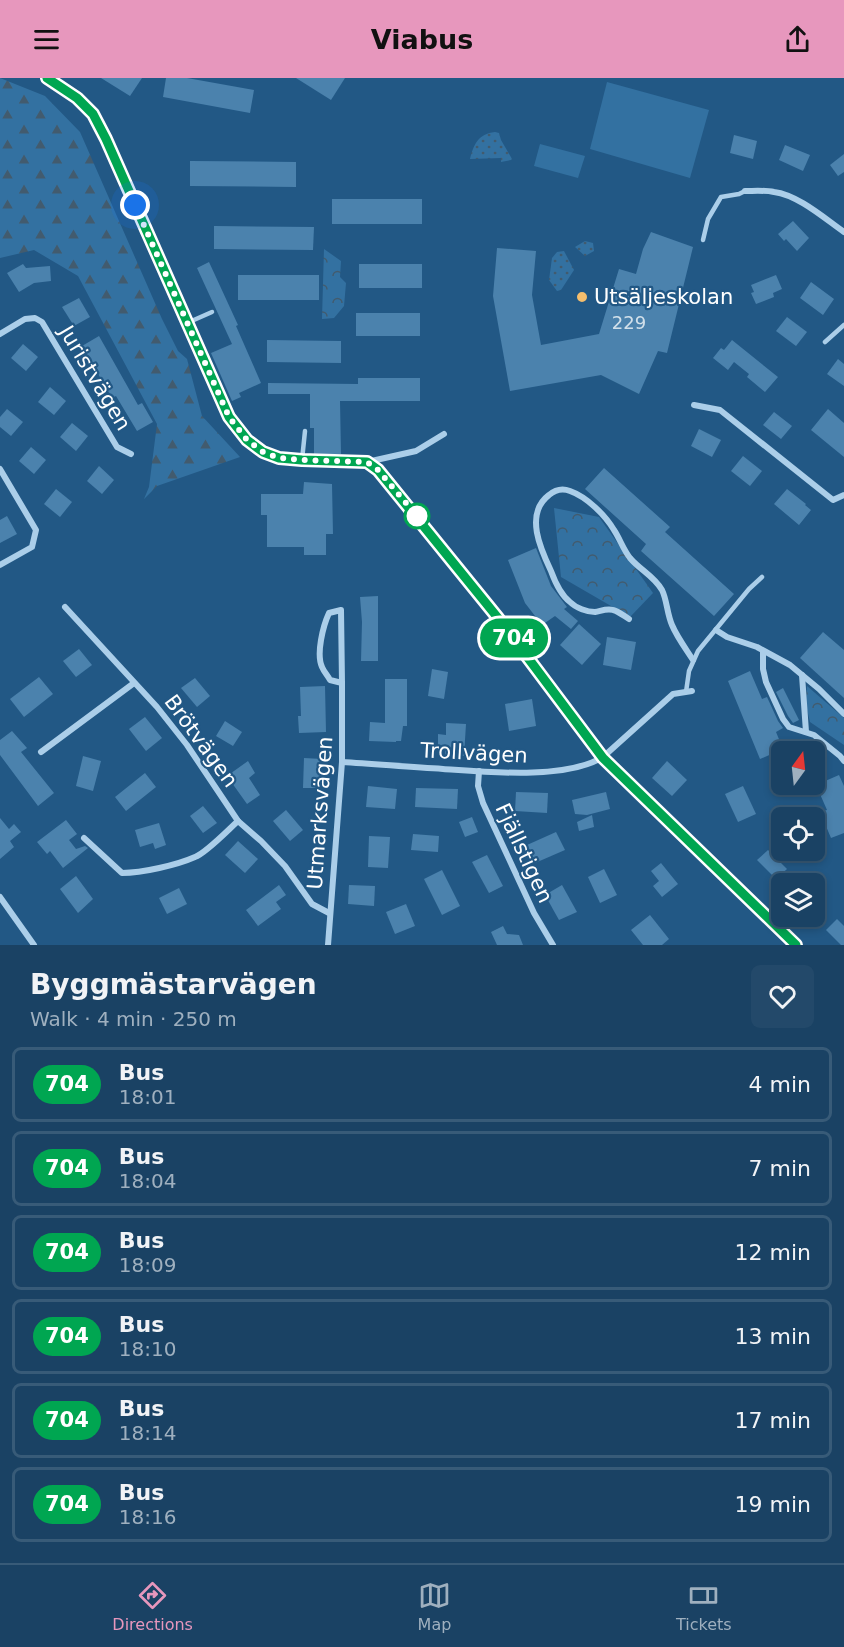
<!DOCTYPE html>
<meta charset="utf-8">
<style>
body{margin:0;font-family:"DejaVu Sans",sans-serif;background:#23496a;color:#f1f3f6;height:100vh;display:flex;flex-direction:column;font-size:22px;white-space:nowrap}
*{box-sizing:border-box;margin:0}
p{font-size:20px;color:#9fb0bf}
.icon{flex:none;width:33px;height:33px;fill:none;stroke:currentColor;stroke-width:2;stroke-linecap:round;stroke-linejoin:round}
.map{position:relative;height:867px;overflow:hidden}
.details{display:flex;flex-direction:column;background:#1a4264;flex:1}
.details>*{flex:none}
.badge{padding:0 12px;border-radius:20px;font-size:21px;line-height:39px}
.needle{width:39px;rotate:15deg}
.controls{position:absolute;left:771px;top:663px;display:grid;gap:12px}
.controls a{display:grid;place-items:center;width:54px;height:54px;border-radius:9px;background:#1a4264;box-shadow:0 3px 9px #0003,0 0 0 2px #385b78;font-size:30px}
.you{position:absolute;width:30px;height:30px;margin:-15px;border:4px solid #fff;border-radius:50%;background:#1a73e8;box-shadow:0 0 0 9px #1a73e833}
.map>.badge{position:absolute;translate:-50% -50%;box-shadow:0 0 0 3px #fff}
.round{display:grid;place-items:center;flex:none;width:63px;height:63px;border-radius:9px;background:#23496a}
.head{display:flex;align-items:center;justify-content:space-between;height:102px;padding:0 30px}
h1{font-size:28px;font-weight:600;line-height:45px}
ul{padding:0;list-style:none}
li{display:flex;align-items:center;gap:18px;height:75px;margin:0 12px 9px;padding:0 18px;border:3px solid #385b78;border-radius:9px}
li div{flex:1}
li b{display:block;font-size:22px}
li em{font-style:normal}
li .badge{min-width:66px;font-weight:700;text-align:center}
header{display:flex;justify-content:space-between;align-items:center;height:78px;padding:0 30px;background:#e797bd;color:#111;font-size:27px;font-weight:600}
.menu{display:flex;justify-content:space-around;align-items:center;height:84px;border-top:2px solid #385b78;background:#1a4264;font-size:16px;color:#9fb0bf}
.menu a{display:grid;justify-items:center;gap:3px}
.menu .active{color:#e797bd}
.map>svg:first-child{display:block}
</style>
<header><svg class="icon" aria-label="menu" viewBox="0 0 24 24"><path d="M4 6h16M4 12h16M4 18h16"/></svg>Viabus<svg class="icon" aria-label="share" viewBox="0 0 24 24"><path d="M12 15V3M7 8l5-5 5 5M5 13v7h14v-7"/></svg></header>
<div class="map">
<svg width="844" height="867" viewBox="0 0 844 867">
<defs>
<pattern id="grass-dots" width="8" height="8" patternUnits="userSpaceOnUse" patternTransform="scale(1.5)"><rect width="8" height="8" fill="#3371a1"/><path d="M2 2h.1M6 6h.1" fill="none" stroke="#425b6e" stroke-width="1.8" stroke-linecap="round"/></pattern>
<pattern id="forest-firs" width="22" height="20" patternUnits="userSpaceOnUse" patternTransform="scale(1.5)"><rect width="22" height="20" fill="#3371a1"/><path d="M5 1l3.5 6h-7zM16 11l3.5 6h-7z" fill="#425b6e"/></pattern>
<pattern id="park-crowns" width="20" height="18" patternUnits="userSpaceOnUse" patternTransform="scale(1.5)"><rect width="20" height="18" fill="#3371a1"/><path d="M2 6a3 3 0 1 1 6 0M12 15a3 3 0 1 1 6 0" fill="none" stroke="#425b6e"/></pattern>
</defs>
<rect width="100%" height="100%" fill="#225885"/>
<g fill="url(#grass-dots)">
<path d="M495 54 499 55 501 62 512 81 511 82 501 84V80L470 81C474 66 478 56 495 54Z"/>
<polygon points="585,163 593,165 594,173 585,178 575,169"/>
<polygon points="564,173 574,192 561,212 557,213 549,202 552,180 557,174"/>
</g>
<polygon fill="url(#forest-firs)" points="0,0 45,18 80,54 162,241 178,273 187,281 202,338 240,379 157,408 144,421 149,409 157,346 78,198 34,172 0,180"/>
<g fill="url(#park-crowns)">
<polygon points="324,171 341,183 340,199 346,205 344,228 334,240 322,241"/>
<polygon points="554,430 599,439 653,515 630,539 561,499"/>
<polygon points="807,608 844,640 844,667 810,644 806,627"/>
</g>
<g fill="#3371a1">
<polygon points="607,4 709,32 690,100 590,71"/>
<polygon points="540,66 585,78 578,100 534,88"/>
</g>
<g fill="#4b82ad">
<polygon points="101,0 142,0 130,18"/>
<polygon points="166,0 187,0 254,12 250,35 163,19"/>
<polygon points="296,0 345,0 331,22"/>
<polygon points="734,57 757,63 753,81 730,75"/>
<polygon points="785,67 810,77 803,93 779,82"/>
<polygon points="844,76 844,94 838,98 830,87"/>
<polygon points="190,83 296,84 296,109 190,108"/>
<rect x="332" y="121" width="90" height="25"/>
<polygon points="793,143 809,160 797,173 786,161 784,163 778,156"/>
<polygon points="214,148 314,149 313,172 214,171"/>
<polygon points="651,154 693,169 667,275 658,273 639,316 601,297 510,313 493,218 497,170 536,173 532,217 541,267 599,256 619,191 636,196 643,171"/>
<polygon points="209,184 238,247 236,248 261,305 239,315 241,319 232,323 211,275 232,266 197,190"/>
<polygon points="23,186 26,190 50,188 51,203 34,205 19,214 7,195"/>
<rect x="359" y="186" width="63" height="24"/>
<rect x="238" y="197" width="81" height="25"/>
<polygon points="776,197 782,211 773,215 774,219 756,226 751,215 754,214 751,207"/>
<polygon points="811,204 834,221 823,237 800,220"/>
<polygon points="79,220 90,239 74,248 62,229"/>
<rect x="356" y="235" width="64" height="23"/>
<polygon points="787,239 807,254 796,268 776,253"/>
<polygon points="99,258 138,327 142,325 153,344 137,353 116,318 112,320 82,268"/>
<polygon points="267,262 341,263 341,285 267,284"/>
<polygon points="732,262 778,299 765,314 747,299 749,296 734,284 728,292 713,280 721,270 724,272"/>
<polygon points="23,266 38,279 26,293 11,280"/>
<polygon points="838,281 844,286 844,308 827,296"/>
<polygon points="358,300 420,300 420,323 340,323 341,376 314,376 314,350 310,350 310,316 268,316 268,305 358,306"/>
<polygon points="50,309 66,323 54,337 38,324"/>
<polygon points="7,331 23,344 11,358 0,349 0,339"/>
<polygon points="828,331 844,345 844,379 811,352"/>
<polygon points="774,334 792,348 781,361 763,347"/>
<polygon points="72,345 88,358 76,373 60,359"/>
<polygon points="699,351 721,362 712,379 691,368"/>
<polygon points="31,369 46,382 34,396 19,383"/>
<polygon points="743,378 762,393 750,408 731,393"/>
<polygon points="99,388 114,402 102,416 87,403"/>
<polygon points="604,390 670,449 665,454 734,516 714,538 641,473 646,466 585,411"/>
<polygon points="304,404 332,406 333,456 326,456 326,477 304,477 304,469 267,469 267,437 261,437 261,416 303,416"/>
<polygon points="56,411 72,424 60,439 44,426"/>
<polygon points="787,411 806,426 805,427 811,432 799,447 774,426"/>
<polygon points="7,438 17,456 0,465 0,442"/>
<polygon points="536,470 551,508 567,529 564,531 578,543 571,551 555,538 542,547 525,525 508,482"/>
<polygon points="378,518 378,583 361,583 362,544 360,519"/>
<polygon points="579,546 601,566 582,587 560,567"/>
<polygon points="823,554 844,572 844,620 800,580"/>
<polygon points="607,559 636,564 631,592 603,587"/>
<polygon points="79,571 92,587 76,599 63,583"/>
<polygon points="432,591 448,594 444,621 428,618"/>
<polygon points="750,593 762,621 767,619 778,643 783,650 776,654 783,671 760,681 728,603"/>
<polygon points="39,599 53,616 24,639 10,621"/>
<polygon points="195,600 210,618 197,629 181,610"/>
<polygon points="385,601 407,601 407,648 403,648 401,663 396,663 396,664 369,663 370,644 385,645"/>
<polygon points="325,608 326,654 299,655 298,638 301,638 300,609"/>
<polygon points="783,610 799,642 793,645 788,638 776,614"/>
<polygon points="532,621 536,648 509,653 505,626"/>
<polygon points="145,639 162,660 146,673 129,651"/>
<polygon points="225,643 242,654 233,668 216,658"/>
<polygon points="446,645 466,646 464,678 445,677 445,671 438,671 438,656 446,657"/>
<polygon points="12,653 27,670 21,674 54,715 38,728 0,677 0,662"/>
<polygon points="83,678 101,683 93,713 76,708"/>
<polygon points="304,680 322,681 321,710 303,710"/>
<polygon points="248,683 255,695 249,700 260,717 247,726 227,698"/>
<polygon points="667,683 687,702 672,718 652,700"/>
<polygon points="145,695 156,709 126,733 115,719"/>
<polygon points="839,697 844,708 844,755 831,760 820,734 827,732 816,707"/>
<polygon points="368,708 397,711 395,731 366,729"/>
<polygon points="743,708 756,736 738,744 725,716"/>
<polygon points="416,710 458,711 457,731 415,729"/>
<polygon points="516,714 548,715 547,735 515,733"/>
<polygon points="606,714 610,731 587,737 575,736 572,722"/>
<polygon points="203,728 217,745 203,755 190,738"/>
<polygon points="286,732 303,752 290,763 273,743"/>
<polygon points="592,737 594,749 579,753 577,744"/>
<polygon points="472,739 478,754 465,759 459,744"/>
<polygon points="0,740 9,751 14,746 21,754 10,763 14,769 0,781"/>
<polygon points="66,742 77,756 69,762 76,771 85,768 88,770 63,790 50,773 47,776 37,764"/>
<polygon points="159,745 166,767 155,771 153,765 140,769 135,752"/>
<polygon points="556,754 565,772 535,785 527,767"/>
<polygon points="413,756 439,758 438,774 411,772"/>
<polygon points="369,758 390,759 388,790 368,789"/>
<polygon points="238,763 258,781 245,795 225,777"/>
<polygon points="768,772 787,791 776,801 757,782"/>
<polygon points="487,777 503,808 489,815 472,784"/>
<polygon points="661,785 678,806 662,819 653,808 659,803 651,793"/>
<polygon points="604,791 617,817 600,825 588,799"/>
<polygon points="442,792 460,828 442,837 424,801"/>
<polygon points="76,798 93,821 78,835 60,811"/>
<polygon points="279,807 286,817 276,824 281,831 258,848 246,832"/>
<polygon points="349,807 375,808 374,828 348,826"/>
<polygon points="562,807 577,834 559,842 545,817"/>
<polygon points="179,810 187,826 167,836 159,820"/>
<polygon points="406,826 415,848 395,856 386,834"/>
<polygon points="650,837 669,861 662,867 643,867 631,852"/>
<polygon points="837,841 844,848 844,867 841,867 826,852"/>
<polygon points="503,848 507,856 519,857 523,867 497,867 491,854"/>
</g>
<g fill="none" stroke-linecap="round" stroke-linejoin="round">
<g stroke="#abcee9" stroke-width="4.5">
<polyline points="703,162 708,141 721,119 739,116 745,113"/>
<polyline points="187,245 212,234"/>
<polyline points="825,264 844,247"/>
<polyline points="302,382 305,353"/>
<polyline points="686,614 689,593 698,573 749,511 762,499"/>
</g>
<g stroke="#abcee9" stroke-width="6">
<polyline points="46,0 77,20 93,36 106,61 229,339 247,362 263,374 279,379 302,382 367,384 416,373 444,356"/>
<path d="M745 113C754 113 765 112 774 114 798 117 824 140 844 154"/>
<polyline points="0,256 25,241 35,240 42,244 117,369 131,376"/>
<polyline points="694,327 720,332 833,422 844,417"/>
<polyline points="367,384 378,392 391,405 499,540 603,679 796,867"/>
<polyline points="0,391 36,452 32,469 0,487"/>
<polyline points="65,529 157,629 187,667 238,743 261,763 285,788 312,826 329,835"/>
<path d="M629 541C624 538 618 533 613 532 607 530 601 533 595 534 587 534 576 530 570 524 561 517 555 504 551 493 541 472 524 436 549 417 555 412 562 410 570 413 587 419 605 437 614 452 620 461 623 471 630 480 640 492 654 498 662 512 667 522 667 536 672 547 677 559 686 571 693 582"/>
<polyline points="716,552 727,559 757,569 790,587 819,611 844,636"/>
<polyline points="763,573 763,591 766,604 783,641 789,649 814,657 840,678 844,683"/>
<polyline points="802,597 806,654"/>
<polyline points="41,674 134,605"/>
<path d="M342 684C375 686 409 689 443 691 487 694 565 702 603 679L673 616 692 613"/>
<polyline points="479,693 478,708 483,725 534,835 553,867"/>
<path d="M84 760 122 795C142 795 177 787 195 779 206 775 228 752 238 743"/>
<polyline points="0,819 34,867"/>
<path d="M328 867 342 684V605L341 532 329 535C323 548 316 576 322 589 324 594 328 598 330 602L342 605"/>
</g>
</g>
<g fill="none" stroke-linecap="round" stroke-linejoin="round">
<defs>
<polyline id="line" points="47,0 77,20 93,36 106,61 229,339 247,362 263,374 279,380 302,382 367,384 378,392 498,540 603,680 796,867"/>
</defs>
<use href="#line" stroke="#fff" stroke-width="14"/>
<use href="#line" stroke="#00a651" stroke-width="9"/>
<polyline stroke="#fff" stroke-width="6" stroke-dasharray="0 10.8" points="135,127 229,339 247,362 263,374 279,380 302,382 367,384 378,392 418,439 417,438"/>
</g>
<circle fill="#f5be6d" stroke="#225885" stroke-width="2" cx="582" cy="219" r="6"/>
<circle fill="#fff" stroke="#00a651" stroke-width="3" cx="417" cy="438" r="12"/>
<g text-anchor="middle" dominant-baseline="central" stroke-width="4.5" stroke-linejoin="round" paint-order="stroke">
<g font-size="18" fill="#d2e0ea">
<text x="629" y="244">229</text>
</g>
<g font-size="21" fill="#fff" stroke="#225885" text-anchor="start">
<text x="594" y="219">Utsäljeskolan</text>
</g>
<g font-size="21" fill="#fff" stroke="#225885">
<text transform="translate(95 300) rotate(59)">Juristvägen</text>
<text transform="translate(201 663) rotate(54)">Brötvägen</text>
<text transform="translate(474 675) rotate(3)">Trollvägen</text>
<text transform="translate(320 735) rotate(-86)">Utmarksvägen</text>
<text transform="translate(524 775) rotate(65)">Fjällstigen</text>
</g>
</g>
</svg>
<div class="controls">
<a><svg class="needle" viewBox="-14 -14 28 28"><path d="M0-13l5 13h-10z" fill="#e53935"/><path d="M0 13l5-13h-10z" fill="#9fb0bf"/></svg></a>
<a><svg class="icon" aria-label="locate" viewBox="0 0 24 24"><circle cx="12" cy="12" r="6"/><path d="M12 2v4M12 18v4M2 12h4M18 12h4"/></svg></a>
<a><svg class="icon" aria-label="layers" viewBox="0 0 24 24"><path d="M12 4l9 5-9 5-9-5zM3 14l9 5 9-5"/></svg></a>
</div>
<div class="you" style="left:135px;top:127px"></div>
<b class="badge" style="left:514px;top:560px;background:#00a651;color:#fff">704</b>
</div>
<section class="details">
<div class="head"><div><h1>Byggmästarvägen</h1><p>Walk · 4 min · 250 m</p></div><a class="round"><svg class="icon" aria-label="heart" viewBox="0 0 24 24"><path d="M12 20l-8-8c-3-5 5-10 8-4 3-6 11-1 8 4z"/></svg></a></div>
<ul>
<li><span class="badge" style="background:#00a651;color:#fff">704</span><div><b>Bus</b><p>18:01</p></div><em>4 min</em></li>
<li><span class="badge" style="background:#00a651;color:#fff">704</span><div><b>Bus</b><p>18:04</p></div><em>7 min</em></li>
<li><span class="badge" style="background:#00a651;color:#fff">704</span><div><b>Bus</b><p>18:09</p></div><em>12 min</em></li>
<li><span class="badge" style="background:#00a651;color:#fff">704</span><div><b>Bus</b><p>18:10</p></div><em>13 min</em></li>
<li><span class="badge" style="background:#00a651;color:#fff">704</span><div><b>Bus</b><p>18:14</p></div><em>17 min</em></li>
<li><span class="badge" style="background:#00a651;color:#fff">704</span><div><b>Bus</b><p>18:16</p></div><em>19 min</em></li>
</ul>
</section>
<nav class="menu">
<a class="active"><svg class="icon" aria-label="directions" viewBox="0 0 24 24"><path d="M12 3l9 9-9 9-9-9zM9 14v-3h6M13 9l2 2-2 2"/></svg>Directions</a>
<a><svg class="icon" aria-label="map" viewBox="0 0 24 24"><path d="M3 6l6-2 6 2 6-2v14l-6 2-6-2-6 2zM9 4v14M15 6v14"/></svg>Map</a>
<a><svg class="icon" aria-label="tickets" viewBox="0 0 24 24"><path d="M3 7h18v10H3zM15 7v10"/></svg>Tickets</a>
</nav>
